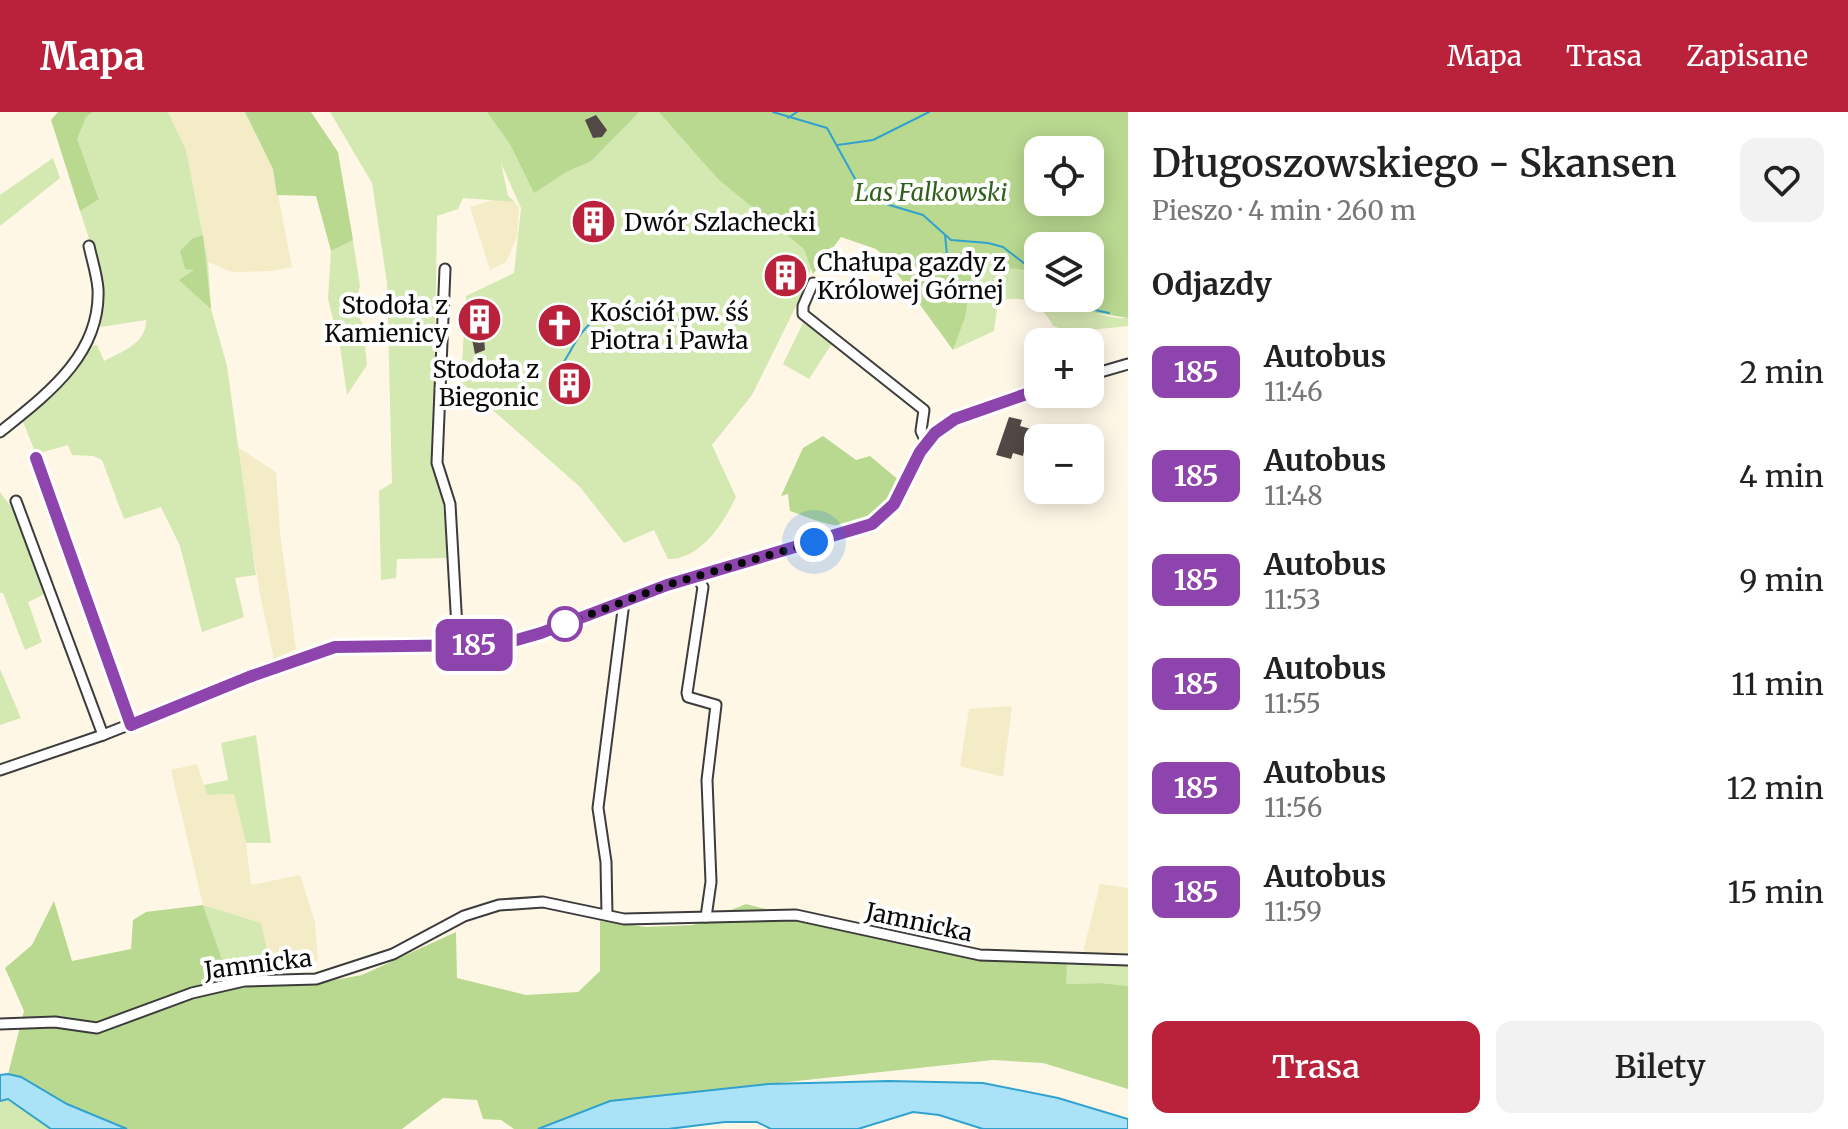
<!DOCTYPE html>
<html lang="pl">
<meta charset="utf-8">
<style>
body{margin:0;font-family:Merriweather,serif;background:#f2f2f2;color:#222;height:100vh;display:flex;flex-direction:column;font-size:30px;white-space:nowrap}
*{box-sizing:border-box;margin:0}
p{font-size:26px;color:#767676}
.icon{flex:none;width:44px;height:44px;fill:none;stroke:currentColor;stroke-width:2;stroke-linecap:round;stroke-linejoin:round}
.map{position:relative;flex:1;overflow:hidden}
.panel{display:flex;flex-direction:column;background:#fff;width:720px}
.panel>*{flex:none}
.badge{padding:0 16px;border-radius:12px;font-size:28px;line-height:52px}
.tools{position:absolute;left:1024px;top:24px;display:grid;gap:16px}
.tools a{display:grid;place-items:center;width:80px;height:80px;border-radius:16px;background:#fff;box-shadow:0 4px 20px #0003;font-size:40px}
.you{position:absolute;width:40px;height:40px;margin:-20px;border:6px solid #fff;border-radius:50%;background:#1a73e8;box-shadow:0 0 0 12px #1a73e833}
.map>.badge{position:absolute;translate:-50% -50%;box-shadow:0 0 0 4px #fff}
h2{padding:0 24px;font-size:30px;line-height:72px}
.round{display:grid;place-items:center;flex:none;width:84px;height:84px;border-radius:16px;background:#f2f2f2}
.summary{display:flex;align-items:center;justify-content:space-between;height:136px;padding:0 24px}
h1{font-size:38px;font-weight:600;line-height:60px}
.primary-button{display:flex;gap:16px;margin-top:auto;padding:16px 24px}
.primary-button a{flex:1;height:92px;border-radius:16px;background:#ba213a;color:#fff;font-size:32px;font-weight:600;line-height:92px;text-align:center}
.primary-button a+a{background:#f2f2f2;color:#222}
ul{padding:0;list-style:none}
li{display:flex;align-items:center;gap:24px;height:104px;padding:0 24px}
li div{flex:1}
li b{display:block;font-size:30px}
li em{font-style:normal}
li .badge{min-width:88px;font-weight:700;text-align:center}
header{display:flex;align-items:center;gap:48px;box-sizing:border-box;height:112px;padding:0 40px;background:#ba213a;color:#fff}
header strong{font-size:38px}
nav{display:flex;gap:44px;margin-inline-start:auto;font-size:28px}
main{display:flex;flex:1;min-height:0}
.map>svg:first-child{display:block}
</style>
<header>
<strong>Mapa</strong>
<nav><a>Mapa</a><a>Trasa</a><a>Zapisane</a></nav>
</header>
<main>
<div class="map">
<svg width="1128" height="1017" viewBox="0 0 1128 1017">
<rect width="100%" height="100%" fill="#fff7e6"/>
<g fill="#f4ebc7">
<polygon points="168,0 245,0 273,57 292,155 271,159 232,160 208,150 186,38"/>
<polygon points="507,84 519,95 517,125 506,150 490,158 470,95"/>
<polygon points="236,334 276,360 280,420 296,537 274,547 260,482"/>
<polygon points="1012,594 1003,665 960,654 969,597"/>
<polygon points="197,652 207,683 234,682 246,731 251,773 300,763 315,810 318,849 271,854 261,811 203,793 171,658"/>
<polygon points="1100,772 1128,776 1128,843 1085,844 1084,836"/>
</g>
<g fill="#d4e8b1">
<path d="M93 0H168L186 38 208 150 211 197 227 254 256 463 235 466 244 505 202 520 180 434 161 395 124 407 102 348 93 344 72 343 68 333 36 342 21 305 89 234 97 233 104 249C122 240 147 231 146 208L101 215 94 142 80 99 99 86 76 25 86 5Z"/>
<path d="M330 0H671L818 135 804 178 752 283 712 333 736 385C724 410 701 448 668 447L654 418 624 431 580 375 461 270 466 184 514 161 521 96 501 51 508 84 515 90 463 86 458 97 437 104 433 351 443 390 447 446 397 447 396 466 381 468 379 379 392 371 387 171 372 71Z"/>
<polygon points="53,46 60,66 0,114 0,83"/>
<polygon points="353,128 360,174 354,196 363,213 367,253 347,283 340,234 328,187 331,139"/>
<path d="M977 144C986 146 993 154 1001 155 1016 158 1024 155 1038 168V186C1072 186 1096 208 1128 206V214L1090 218H1066L1053 214C1042 191 1022 181 998 190L994 219 953 238 965 206 971 169 970 151Z"/>
<polygon points="803,211 833,230 809,267 783,252"/>
<polygon points="0,380 17,403 47,481 28,490 42,530 25,538 3,481 0,481"/>
<polygon points="0,557 21,606 0,613"/>
<polygon points="256,623 271,731 246,731 234,682 207,683 204,673 228,668 221,631"/>
<polygon points="203,793 261,811 271,854 225,856"/>
<polygon points="1128,850 1128,874 1102,871 1065,872 1067,852"/>
<polygon points="8,987 51,1017 0,1017 0,989"/>
</g>
<g fill="#b9d990" fill-rule="evenodd">
<polygon points="58,0 93,0 86,5 77,27 99,87 80,99 51,8"/>
<polygon points="245,0 311,0 338,40 353,128 331,139 316,84 277,83 273,57"/>
<polygon points="487,0 639,0 591,49 566,60 534,81 510,32"/>
<path d="M659 0H1128V206L1091 200 1058 186H1090V134H1038V168C1023 153 1017 159 1001 155 993 154 986 146 977 144L970 151 971 169 965 206 953 238 885 145 876 137 841 125 813 162 804 137 718 67ZM1038 38H1090V90H1038Z"/>
<polygon points="203,123 211,197 179,168 194,158 185,157 180,139 192,127"/>
<path d="M823 324 856 348 870 344 901 370C873 431 841 418 790 399L788 382 781 384 803 336Z"/>
<polygon points="54,789 72,849 131,837 133,808 146,800 203,793 225,856 307,873 362,863 456,820 457,866 526,883 578,880 600,859 600,809 646,815 693,813 746,792 932,839 995,849 1067,852 1066,872 1102,871 1128,874 1128,977 1043,951 993,948 610,989 538,1017 514,1017 501,1008 483,1007 477,988 443,986 402,1017 127,1017 67,992 21,965 8,962 24,899 5,856 32,833"/>
</g>
<g fill="#aae3f7" stroke="#31a2ce" stroke-width="2">
<polygon points="8,962 21,965 67,992 127,1017 51,1017 8,987 0,989 0,963"/>
<polygon points="889,969 983,971 1058,986 1128,1007 1128,1017 983,1017 939,1003 913,1000 858,1017 771,1017 757,1010 725,1010 668,1017 538,1017 610,989 768,972"/>
</g>
<g fill="none" stroke-linecap="round" stroke-linejoin="round">
<g stroke="#31a2ce" stroke-width="2">
<polyline points="773,0 827,16 859,74 876,89 923,103 951,128 988,131 1003,135 1038,162"/>
<polyline points="788,6 797,0"/>
<polyline points="838,33 873,28 929,0"/>
<polyline points="945,123 948,153"/>
<polyline points="1072,186 1095,198 1109,201"/>
<path d="M559 264C560 253 567 246 572 236 598 187 637 189 684 210"/>
</g>
</g>
<g fill="#524946">
<polygon points="596,3 607,18 602,25 593,26 585,8"/>
<polygon points="598,100 604,113 587,121 581,108"/>
<polygon points="476,185 485,186 484,204 493,203 496,212 483,214 485,238 475,242 472,227"/>
<polygon points="1009,305 1022,308 1020,314 1046,321 1045,326 1027,324 1023,344 1013,341 1011,347 996,343"/>
</g>
<g fill="none" stroke-linecap="round" stroke-linejoin="round">
<defs>
<g id="minor">
<polyline points="445,157 437,351 450,392 458,534"/>
<polyline points="813,171 803,194 803,202 924,298 921,319 927,332"/>
<polyline points="1090,263 1128,252"/>
<path d="M0 320C46 283 101 243 98 177 97 163 92 148 89 134"/>
<polyline points="36,346 131,613"/>
<polyline points="16,389 103,623"/>
<polyline points="696,463 703,475 687,581 688,585 716,593 707,668 711,770 706,805"/>
<polyline points="0,658 103,623 249,565 335,535 477,533 513,529 541,521 667,473 872,412 894,392 920,340 935,321 955,307 1038,278"/>
<polyline points="607,803 606,750 598,696 624,490"/>
<polyline points="0,912 55,910 97,916 192,881 244,869 316,867 393,842 464,804 499,793 543,790 624,807 796,803 980,843 1128,848"/>
</g>
</defs>
<use href="#minor" stroke="#3c3c3c" stroke-width="13"/>
<use href="#minor" stroke="#fff" stroke-width="9"/>
</g>
<g fill="none" stroke-linecap="round" stroke-linejoin="round">
<defs>
<polyline id="line" points="36,346 131,613 249,565 335,535 477,533 513,529 541,521 667,473 872,412 894,392 920,340 935,321 955,307 1038,278"/>
</defs>
<use href="#line" stroke="#fff" stroke-width="18"/>
<use href="#line" stroke="#8e44ad" stroke-width="12"/>
<polyline stroke="#090909" stroke-width="8" stroke-dasharray="0 14.4" points="565,512 667,473 814,430"/>
</g>
<defs>
<symbol id="building-disc" viewBox="-11 -11 22 22"><circle r="9.5" fill="#ba213a" stroke="#fff"/><path d="M-4-6H4V6H1V3H-1V6H-4ZM-2.5-4.3h1.7v1.8h-1.7ZM.8-4.3h1.7v1.8H.8ZM-2.5-1h1.7V.8h-1.7ZM.8-1h1.7V.8H.8Z" fill="#fff"/></symbol>
<symbol id="church-disc" viewBox="-11 -11 22 22"><circle r="9.5" fill="#ba213a" stroke="#fff"/><path d="M-1.2-6h2.4v3.5h3.3v2.4h-3.3V6h-2.4V-.1h-3.3v-2.4h3.3Z" fill="#fff"/></symbol>
</defs>
<g fill-rule="evenodd">
<use href="#building-disc" x="568" y="84" width="51" height="51"/>
<use href="#building-disc" x="760" y="138" width="51" height="51"/>
<use href="#building-disc" x="454" y="182" width="51" height="51"/>
<use href="#church-disc" x="534" y="188" width="51" height="51"/>
<use href="#building-disc" x="544" y="246" width="51" height="51"/>
</g>
<circle fill="#fff" stroke="#8e44ad" stroke-width="4" cx="565" cy="512" r="16"/>
<g text-anchor="middle" dominant-baseline="central" stroke-width="8" stroke-linejoin="round" paint-order="stroke">
<g font-size="24" font-style="italic" fill="#31601b" stroke="#fff">
<text x="931" y="80">Las Falkowski</text>
</g>
<g font-size="24" fill="#090909" stroke="#fff" text-anchor="start">
<text x="624" y="110">Dwór Szlachecki</text>
<text x="817" y="150">Chałupa gazdy z<tspan x="817" dy="28">Królowej Górnej</tspan></text>
<text x="448" y="193" text-anchor="end">Stodoła z<tspan x="448" dy="28">Kamienicy</tspan></text>
<text x="590" y="200">Kościół pw. śś<tspan x="590" dy="28">Piotra i Pawła</tspan></text>
<text x="539" y="257" text-anchor="end">Stodoła z<tspan x="539" dy="28">Biegonic</tspan></text>
</g>
<g font-size="24" fill="#090909" stroke="#fff">
<text transform="translate(919 810) rotate(12)">Jamnicka</text>
<text transform="translate(258 852) rotate(-7)">Jamnicka</text>
</g>
</g>
</svg>
<div class="tools">
<a><svg class="icon" aria-label="locate" viewBox="0 0 24 24"><circle cx="12" cy="12" r="6"/><path d="M12 2v4M12 18v4M2 12h4M18 12h4"/></svg></a>
<a><svg class="icon" aria-label="layers" viewBox="0 0 24 24"><path d="M12 4l9 5-9 5-9-5zM3 14l9 5 9-5"/></svg></a>
<a>+</a>
<a>−</a>
</div>
<div class="you" style="left:814px;top:430px"></div>
<b class="badge" style="left:474px;top:533px;background:#8e44ad;color:#fff">185</b>
</div>
<section class="panel">
<div class="summary"><div><h1>Długoszowskiego - Skansen</h1><p>Pieszo · 4 min · 260 m</p></div><a class="round"><svg class="icon" aria-label="heart" viewBox="0 0 24 24"><path d="M12 20l-8-8c-3-5 5-10 8-4 3-6 11-1 8 4z"/></svg></a></div>
<h2>Odjazdy</h2>
<ul>
<li><span class="badge" style="background:#8e44ad;color:#fff">185</span><div><b>Autobus</b><p>11:46</p></div><em>2 min</em></li>
<li><span class="badge" style="background:#8e44ad;color:#fff">185</span><div><b>Autobus</b><p>11:48</p></div><em>4 min</em></li>
<li><span class="badge" style="background:#8e44ad;color:#fff">185</span><div><b>Autobus</b><p>11:53</p></div><em>9 min</em></li>
<li><span class="badge" style="background:#8e44ad;color:#fff">185</span><div><b>Autobus</b><p>11:55</p></div><em>11 min</em></li>
<li><span class="badge" style="background:#8e44ad;color:#fff">185</span><div><b>Autobus</b><p>11:56</p></div><em>12 min</em></li>
<li><span class="badge" style="background:#8e44ad;color:#fff">185</span><div><b>Autobus</b><p>11:59</p></div><em>15 min</em></li>
</ul>
<div class="primary-button"><a>Trasa</a><a>Bilety</a></div>
</section>
</main>
